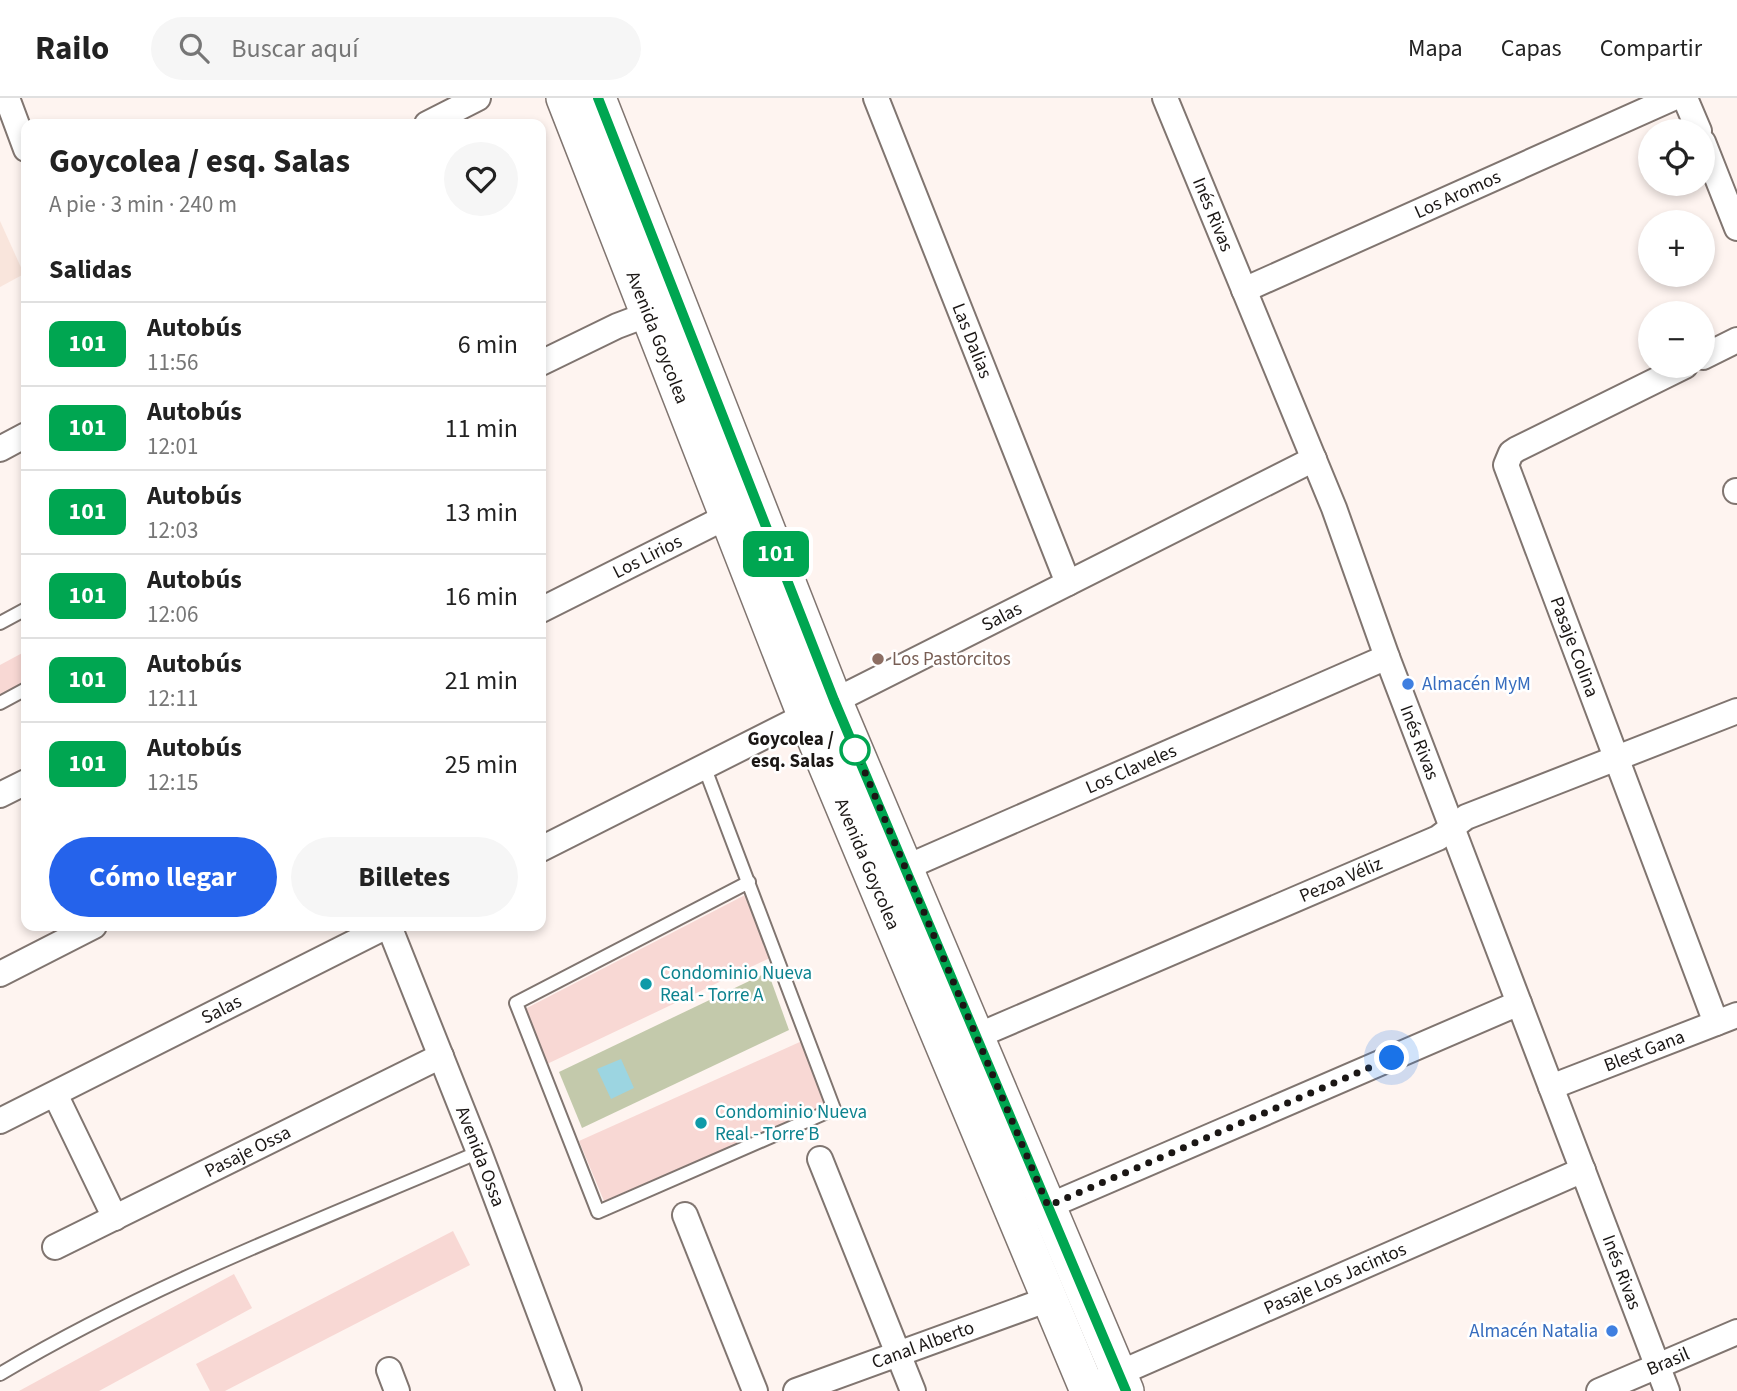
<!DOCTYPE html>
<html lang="es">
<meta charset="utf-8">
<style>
body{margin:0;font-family:"Source Sans 3",sans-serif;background:#f6f6f6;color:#222;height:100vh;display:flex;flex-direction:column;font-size:26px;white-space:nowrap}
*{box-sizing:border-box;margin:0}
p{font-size:23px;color:#767676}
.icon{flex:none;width:38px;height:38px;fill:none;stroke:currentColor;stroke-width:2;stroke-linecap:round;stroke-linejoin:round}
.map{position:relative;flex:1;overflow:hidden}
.details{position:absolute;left:21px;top:21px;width:525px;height:812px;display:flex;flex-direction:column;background:#fff;border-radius:14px;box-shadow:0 4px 10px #0003}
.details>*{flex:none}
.badge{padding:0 14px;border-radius:10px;font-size:24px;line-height:46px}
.tools{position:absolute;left:1638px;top:21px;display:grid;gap:14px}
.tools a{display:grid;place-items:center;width:77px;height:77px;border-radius:50%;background:#fff;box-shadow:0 4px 10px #0003;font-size:35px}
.you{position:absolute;width:35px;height:35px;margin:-18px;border:5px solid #fff;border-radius:50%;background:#1a73e8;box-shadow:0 0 0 10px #1a73e833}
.map>.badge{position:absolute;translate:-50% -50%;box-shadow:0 0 0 4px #fff}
h2{padding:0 28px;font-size:26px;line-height:63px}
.round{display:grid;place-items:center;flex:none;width:74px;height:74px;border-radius:37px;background:#f6f6f6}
.headline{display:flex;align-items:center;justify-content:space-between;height:119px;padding:0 28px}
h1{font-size:33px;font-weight:700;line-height:52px}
.cta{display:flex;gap:14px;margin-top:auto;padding:14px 28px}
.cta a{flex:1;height:80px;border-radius:42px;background:#2563eb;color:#fff;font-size:28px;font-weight:700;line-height:80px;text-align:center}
.cta a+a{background:#f6f6f6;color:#222}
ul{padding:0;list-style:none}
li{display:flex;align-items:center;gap:21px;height:84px;padding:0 28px;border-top:2px solid #e0e0e0}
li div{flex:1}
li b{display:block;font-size:26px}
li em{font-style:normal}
li .badge{min-width:77px;font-weight:700;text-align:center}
header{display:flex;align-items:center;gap:42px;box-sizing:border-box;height:98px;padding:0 35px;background:#fff;border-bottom:2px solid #e0e0e0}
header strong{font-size:33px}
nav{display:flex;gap:38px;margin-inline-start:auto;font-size:24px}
.search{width:490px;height:63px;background:#f6f6f6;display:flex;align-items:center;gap:18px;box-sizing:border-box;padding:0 24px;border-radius:38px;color:#767676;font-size:26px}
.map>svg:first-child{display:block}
</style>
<header>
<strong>Railo</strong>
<div class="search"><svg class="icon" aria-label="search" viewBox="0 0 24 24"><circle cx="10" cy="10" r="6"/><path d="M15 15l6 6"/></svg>Buscar aquí</div>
<nav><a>Mapa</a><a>Capas</a><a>Compartir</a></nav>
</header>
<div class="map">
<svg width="1737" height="1293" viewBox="0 0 1737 1293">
<rect width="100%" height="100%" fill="#fef4f0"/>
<polygon fill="#f9e5dc" points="0,123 24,176 0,189"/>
<polygon fill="#c3c9ab" points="768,874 789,932 582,1030 559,974"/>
<polygon fill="#9cd5e1" points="621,961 634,990 611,1001 597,971"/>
<g fill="#f8d8d4">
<polygon points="26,553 26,589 0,603 0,567"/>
<polygon points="745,797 770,860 547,966 525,911"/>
<polygon points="802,943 825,1008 604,1103 579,1043"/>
<polygon points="453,1133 470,1167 225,1293 210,1293 196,1266"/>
<polygon points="234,1176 252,1210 99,1293 19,1293"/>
</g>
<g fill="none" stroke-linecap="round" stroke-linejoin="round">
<defs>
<g id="lane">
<polyline points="0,525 26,511"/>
<polyline points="0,605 26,591"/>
<polyline points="704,668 834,1011 598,1114 516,905 749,784"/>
<path d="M0 1276C151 1186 318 1123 479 1054"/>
</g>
<g id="street">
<polyline points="7,0 26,51"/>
<path id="s1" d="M876 0 1068 485"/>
<path id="s2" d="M1165 0 1334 410 1387 559 1667 1293"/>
<polyline points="1685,0 1699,33"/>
<polyline points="427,26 478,0"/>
<polyline points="1703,44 1737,130"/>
<path id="s3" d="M1244 192 1673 0"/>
<polyline points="1703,259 1737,242"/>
<polyline points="541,265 617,228 662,211"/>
<path id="s4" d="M1685 268 1517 351 1511 355 1506 367 1716 925"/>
<polyline points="0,351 26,337"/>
<polyline points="1736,393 1737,393"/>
<path id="s5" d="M541 512 740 412"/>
<polyline points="0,697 26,684"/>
<path id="s6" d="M541 751 1314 361"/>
<path id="s7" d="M891 776 1387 559"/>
<path id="s8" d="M389 828 479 1054 569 1293"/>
<polyline points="0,876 94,828"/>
<path id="s9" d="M962 940 977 938 1438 740 1466 719 1737 613"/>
<path id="s10" d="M1551 989 1737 917"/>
<polyline points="55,996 115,1120"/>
<path id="s11" d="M0 1023 387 828"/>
<polyline points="820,1061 913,1293"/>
<polyline points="1035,1114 1519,905"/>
<polyline points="685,1117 755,1293"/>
<path id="s12" d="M55 1149 441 958"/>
<polyline points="389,1272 397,1293"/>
<path id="s13" d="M1106 1281 1583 1072"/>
<path id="s14" d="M796 1293 1049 1201"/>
<path id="s15" d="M1599 1293 1737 1234"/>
</g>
<g id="secondary">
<path id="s16" d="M564 0 805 617 1088 1293"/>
<polyline points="598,0 834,602 1126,1293"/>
</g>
</defs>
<use href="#lane" stroke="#807570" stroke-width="16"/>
<use href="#street" stroke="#807570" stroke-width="28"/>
<use href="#secondary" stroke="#807570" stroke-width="38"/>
<use href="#lane" stroke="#fff" stroke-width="12"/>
<use href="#street" stroke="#fff" stroke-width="24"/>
<use href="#secondary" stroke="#fff" stroke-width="35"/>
</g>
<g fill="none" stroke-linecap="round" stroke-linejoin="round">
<defs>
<polyline id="line" points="598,0 834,602 1126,1293"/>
</defs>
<use href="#line" stroke="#fff" stroke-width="16"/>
<use href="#line" stroke="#00a651" stroke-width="10"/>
<polyline stroke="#1b1715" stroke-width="7" stroke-dasharray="0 12.6" points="855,652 853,646 1048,1108 1392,960"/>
</g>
<circle fill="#8d6e63" stroke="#fff" stroke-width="2.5" cx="878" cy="561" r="7"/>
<g fill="#3f7fe0" stroke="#fff" stroke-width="2.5">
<circle cx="1408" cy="586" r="7"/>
<circle cx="1612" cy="1233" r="7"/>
</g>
<circle fill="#fff" stroke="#00a651" stroke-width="3.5" cx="855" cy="652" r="14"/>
<g fill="#0f9aa8" stroke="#fff" stroke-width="2.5">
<circle cx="646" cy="886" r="7"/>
<circle cx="701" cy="1025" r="7"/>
</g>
<g text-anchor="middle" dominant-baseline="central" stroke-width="5" stroke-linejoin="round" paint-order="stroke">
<g font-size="19" fill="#1b1715" stroke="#fff">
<text stroke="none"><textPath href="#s3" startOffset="234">Los Aromos</textPath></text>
<text stroke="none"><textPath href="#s2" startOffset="126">Inés Rivas</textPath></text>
<text stroke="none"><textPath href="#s16" startOffset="257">Avenida Goycolea</textPath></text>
<text stroke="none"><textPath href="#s1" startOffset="261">Las Dalias</textPath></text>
<text stroke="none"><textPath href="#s5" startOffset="119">Los Lirios</textPath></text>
<text stroke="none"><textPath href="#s6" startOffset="516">Salas</textPath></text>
<text stroke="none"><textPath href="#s4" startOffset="402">Pasaje Colina</textPath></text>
<text stroke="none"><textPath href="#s2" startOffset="693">Inés Rivas</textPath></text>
<text stroke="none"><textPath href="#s7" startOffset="262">Los Claveles</textPath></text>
<text stroke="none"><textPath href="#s16" startOffset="824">Avenida Goycolea</textPath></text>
<text stroke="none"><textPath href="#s9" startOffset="411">Pezoa Véliz</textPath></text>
<text stroke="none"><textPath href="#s11" startOffset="248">Salas</textPath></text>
<text stroke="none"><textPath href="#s10" startOffset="100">Blest Gana</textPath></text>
<text stroke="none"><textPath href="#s12" startOffset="215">Pasaje Ossa</textPath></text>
<text stroke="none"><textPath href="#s8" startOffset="248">Avenida Ossa</textPath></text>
<text stroke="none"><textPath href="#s2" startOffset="1260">Inés Rivas</textPath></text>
<text stroke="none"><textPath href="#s13" startOffset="250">Pasaje Los Jacintos</textPath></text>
<text stroke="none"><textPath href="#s14" startOffset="135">Canal Alberto</textPath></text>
<text stroke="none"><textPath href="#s15" startOffset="75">Brasil</textPath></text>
</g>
<g font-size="19" fill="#785e54" stroke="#fff" text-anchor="start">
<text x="892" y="561">Los Pastorcitos</text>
</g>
<g font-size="19" fill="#366cbe" stroke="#fff" text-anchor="start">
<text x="1422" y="586">Almacén MyM</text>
<text x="1598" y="1233" text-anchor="end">Almacén Natalia</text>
</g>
<g font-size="19" font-weight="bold" fill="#1b1715" stroke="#fff" text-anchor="end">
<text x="834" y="641">Goycolea /<tspan x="834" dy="22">esq. Salas</tspan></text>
</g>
<g font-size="19" fill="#0d838f" stroke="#fff" text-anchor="start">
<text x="660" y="875">Condominio Nueva<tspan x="660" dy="22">Real - Torre A</tspan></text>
<text x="715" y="1014">Condominio Nueva<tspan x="715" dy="22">Real - Torre B</tspan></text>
</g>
</g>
</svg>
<div class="tools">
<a><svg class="icon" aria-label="locate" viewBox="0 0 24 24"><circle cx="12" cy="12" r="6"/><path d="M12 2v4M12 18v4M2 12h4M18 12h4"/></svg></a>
<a>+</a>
<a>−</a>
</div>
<div class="you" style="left:1392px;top:960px"></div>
<b class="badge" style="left:776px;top:456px;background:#00a651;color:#fff">101</b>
<section class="details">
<div class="headline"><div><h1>Goycolea / esq. Salas</h1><p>A pie · 3 min · 240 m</p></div><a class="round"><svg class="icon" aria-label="heart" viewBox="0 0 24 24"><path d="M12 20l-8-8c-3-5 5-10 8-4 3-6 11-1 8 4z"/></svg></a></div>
<h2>Salidas</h2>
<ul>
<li><span class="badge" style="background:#00a651;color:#fff">101</span><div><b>Autobús</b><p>11:56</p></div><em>6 min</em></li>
<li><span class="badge" style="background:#00a651;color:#fff">101</span><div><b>Autobús</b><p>12:01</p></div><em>11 min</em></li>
<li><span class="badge" style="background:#00a651;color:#fff">101</span><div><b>Autobús</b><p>12:03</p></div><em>13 min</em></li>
<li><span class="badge" style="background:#00a651;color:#fff">101</span><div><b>Autobús</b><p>12:06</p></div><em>16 min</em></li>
<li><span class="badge" style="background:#00a651;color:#fff">101</span><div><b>Autobús</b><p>12:11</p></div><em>21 min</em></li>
<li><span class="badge" style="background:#00a651;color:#fff">101</span><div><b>Autobús</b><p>12:15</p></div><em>25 min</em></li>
</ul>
<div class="cta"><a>Cómo llegar</a><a>Billetes</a></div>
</section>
</div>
